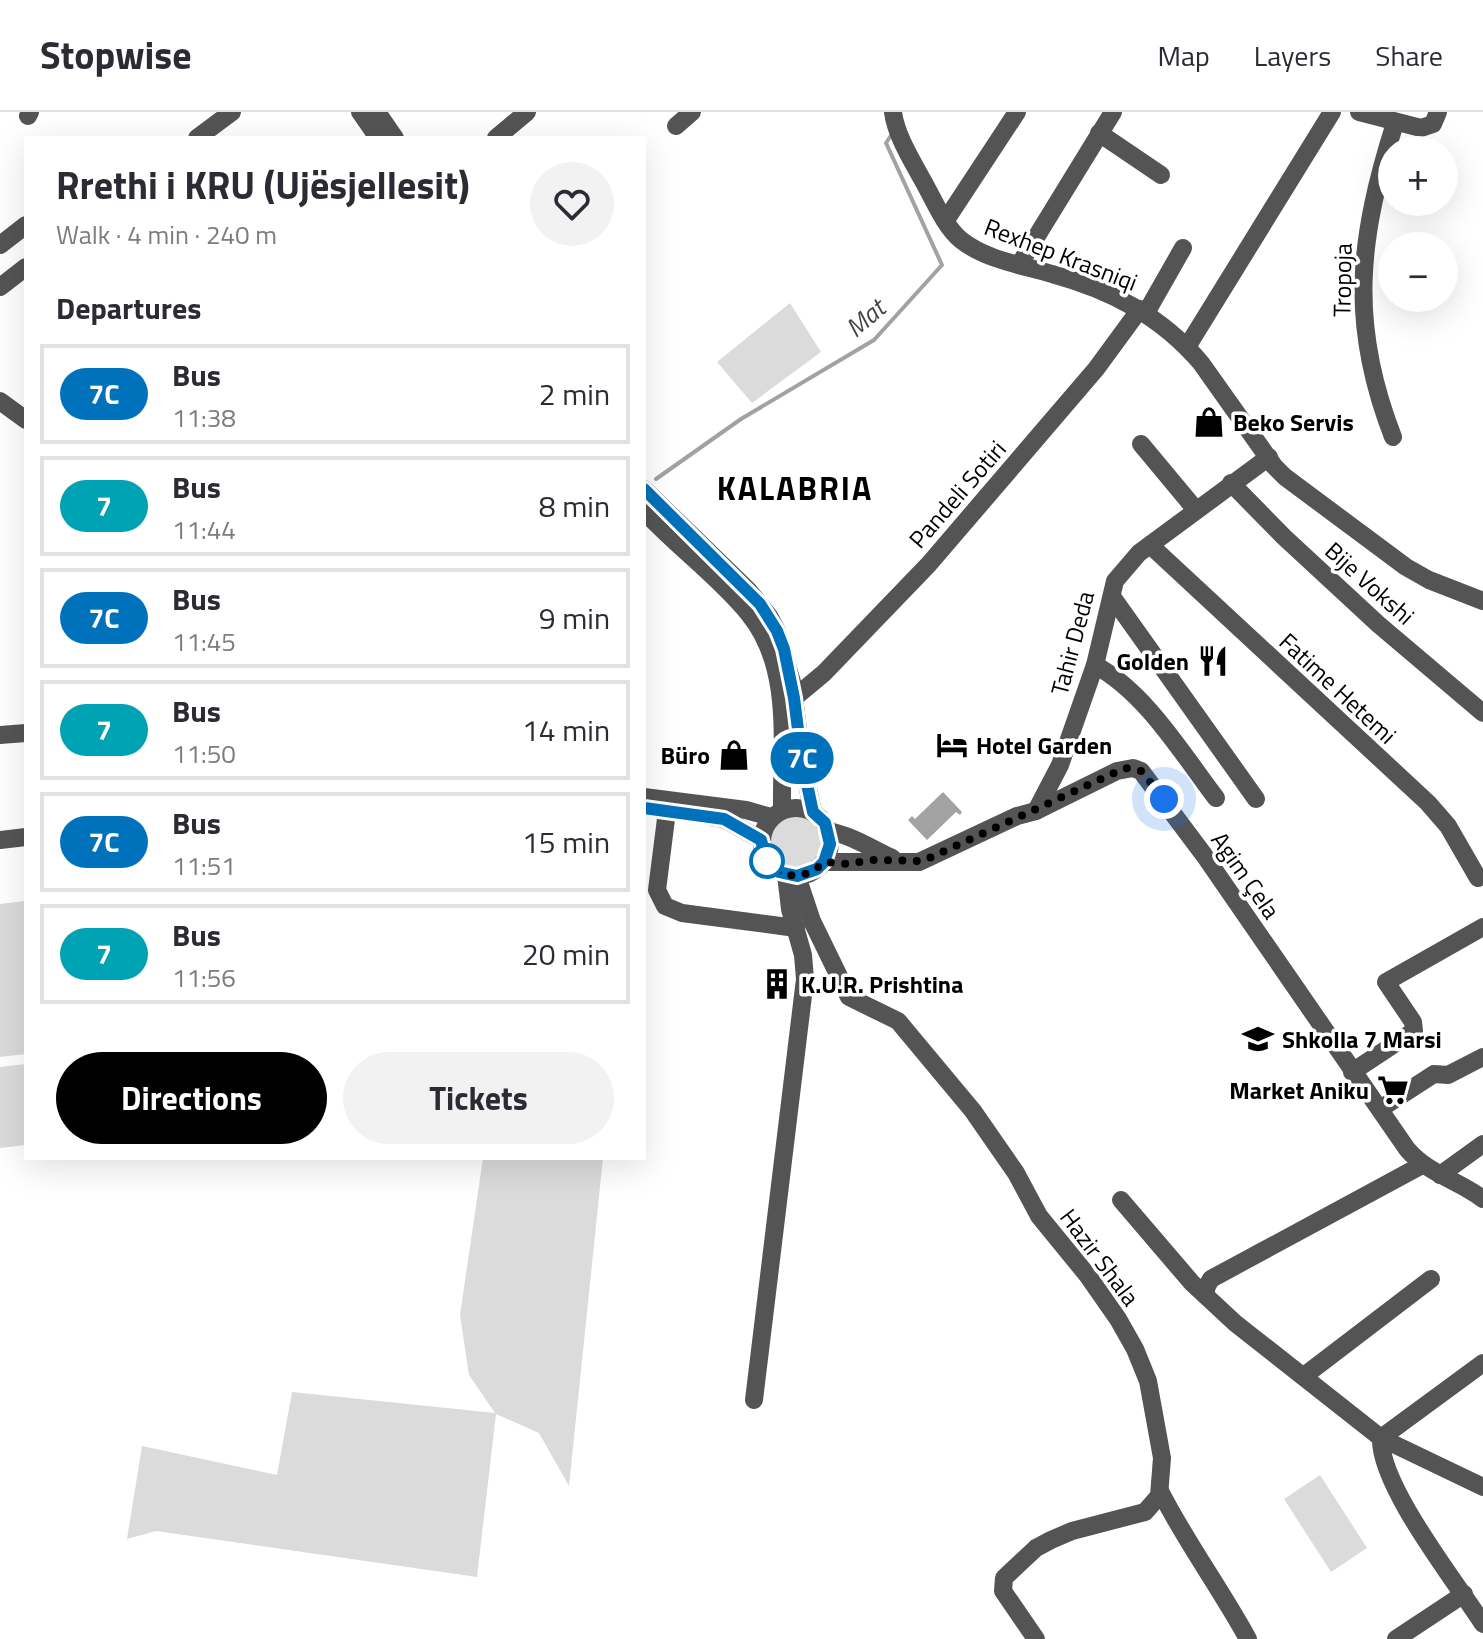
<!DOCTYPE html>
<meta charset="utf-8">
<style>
body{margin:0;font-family:"Titillium Web",sans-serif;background:#f2f2f3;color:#2b2b33;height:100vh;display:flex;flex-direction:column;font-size:30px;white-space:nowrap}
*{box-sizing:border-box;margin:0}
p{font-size:26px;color:#7c7c81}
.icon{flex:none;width:44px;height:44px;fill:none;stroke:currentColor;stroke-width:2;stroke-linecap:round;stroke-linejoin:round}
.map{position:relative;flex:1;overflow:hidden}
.drawer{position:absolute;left:24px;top:24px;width:622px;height:1024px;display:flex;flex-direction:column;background:#fff;border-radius:0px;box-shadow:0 8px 32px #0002}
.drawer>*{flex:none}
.badge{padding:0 16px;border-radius:26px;font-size:28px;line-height:52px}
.controls{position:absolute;left:1378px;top:24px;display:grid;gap:16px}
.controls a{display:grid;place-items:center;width:80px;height:80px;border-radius:50%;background:#fff;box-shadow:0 8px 32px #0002;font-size:40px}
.you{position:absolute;width:40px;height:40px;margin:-20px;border:6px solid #fff;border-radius:50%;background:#1a73e8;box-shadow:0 0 0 12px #1a73e833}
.map>.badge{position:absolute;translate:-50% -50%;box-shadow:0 0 0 4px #fff}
h2{padding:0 32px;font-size:30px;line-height:72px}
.round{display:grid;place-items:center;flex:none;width:84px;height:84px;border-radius:42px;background:#f2f2f3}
.summary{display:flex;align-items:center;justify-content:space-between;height:136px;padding:0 32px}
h1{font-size:38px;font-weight:700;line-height:60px}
.action{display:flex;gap:16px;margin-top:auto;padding:16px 32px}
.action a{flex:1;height:92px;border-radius:48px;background:#000;color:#fff;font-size:32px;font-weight:700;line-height:92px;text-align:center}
.action a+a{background:#f2f2f3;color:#2b2b33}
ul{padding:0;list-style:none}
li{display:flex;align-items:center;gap:24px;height:100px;margin:0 16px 12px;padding:0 16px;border:4px solid #e1e1e2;border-radius:0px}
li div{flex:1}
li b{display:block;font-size:30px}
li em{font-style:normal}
li .badge{min-width:88px;font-weight:700;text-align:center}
header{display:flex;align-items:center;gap:48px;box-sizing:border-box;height:112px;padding:0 40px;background:#fff;border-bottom:2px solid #e1e1e2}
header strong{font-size:38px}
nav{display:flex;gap:44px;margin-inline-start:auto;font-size:28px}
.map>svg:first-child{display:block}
</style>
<header>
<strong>Stopwise</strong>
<nav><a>Map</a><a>Layers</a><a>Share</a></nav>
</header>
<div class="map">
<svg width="1483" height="1527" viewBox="0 0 1483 1527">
<rect width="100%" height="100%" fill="#fff"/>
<g fill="#dbdbdb">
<polygon points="790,191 821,240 752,291 717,250"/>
<circle cx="795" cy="730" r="27"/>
<polygon points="26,789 26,942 0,945 0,792"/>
<polygon points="26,952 26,1033 0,1036 0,955"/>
<polygon points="483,1046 603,1046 569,1374 539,1321 496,1302 477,1465 156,1419 127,1427 142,1334 277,1363 292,1280 495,1301 469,1263 460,1203"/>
<polygon points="1320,1363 1367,1436 1331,1460 1284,1387"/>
</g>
<polygon fill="#a2a2a2" points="943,680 962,700 960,703 956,700 927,728 908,708 912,704 915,707"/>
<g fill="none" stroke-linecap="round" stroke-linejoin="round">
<polyline stroke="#a2a2a2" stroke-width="4" points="656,367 741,307 874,228 942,153 886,31 892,22"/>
<g stroke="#545454" stroke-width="18">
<polyline points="360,0 378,26"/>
<polyline points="377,0 395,26"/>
<path d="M893 0C896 23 911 47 922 67 933 86 944 114 961 128 986 148 1022 153 1052 162 1111 178 1161 204 1201 251L1274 354 1285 365 1406 455 1429 468 1483 489"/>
<polyline points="1359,0 1421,16 1433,12 1438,0"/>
<polyline points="28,4 30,0"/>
<polyline points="676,14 692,0"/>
<polyline points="1099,21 1161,63"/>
<polyline points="197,26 232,0"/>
<polyline points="496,26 527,0"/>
<polyline points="946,108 1017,0"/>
<polyline points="0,133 26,113"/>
<polyline points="1019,153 1113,0"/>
<polyline points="0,175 26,155"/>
<polyline points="1146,201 1183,136"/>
<polyline points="1187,235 1332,0"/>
<polyline points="0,289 26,308"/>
<path d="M1393 325C1348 210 1359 125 1395 11"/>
<polyline points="1141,332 1196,398"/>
<polyline points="1231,371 1284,425 1378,512 1483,601"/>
<polyline points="644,377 749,479 769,504 777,519 792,570 802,649 813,700"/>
<path d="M644 399C677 435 718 464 749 502 793 556 781 634 782 698"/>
<polyline points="1150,433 1428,691 1448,714 1478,766"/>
<polyline points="1113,486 1256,687"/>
<path d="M1095 553C1146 581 1181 640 1216 686"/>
<polyline points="794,586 824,561 929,452 1096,257 1140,197"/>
<polyline points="0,623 26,621"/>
<polyline points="644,685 746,698 771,705"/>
<circle cx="796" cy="730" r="34"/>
<polyline points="667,699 657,778 665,794 682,801 796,816"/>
<polyline points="1036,699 1060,653 1095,553 1115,469 1139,441 1269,345"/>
<polyline points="710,705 724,707 761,728"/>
<path d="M828 719C851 723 871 736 892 746"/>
<polyline points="0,728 26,725"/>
<path d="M824 750H919L1017 704 1036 699 1117 659 1133 656 1141 659 1204 743 1407 1037C1428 1062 1458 1068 1483 1087"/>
<polyline points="797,764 812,809 849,885 898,909 973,999 1016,1061 1039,1104 1088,1164 1118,1207 1135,1237 1148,1269 1162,1346 1159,1384 1145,1400 1072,1419 1051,1428 1036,1436 1004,1466 1003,1479 1036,1527"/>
<polyline points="1352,960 1414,919 1413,910 1386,870 1483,815"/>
<polyline points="1380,997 1434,962 1448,963 1483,945"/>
<polyline points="1440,1063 1483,1032"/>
<polyline points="1121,1088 1192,1171 1235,1211 1381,1326 1483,1375"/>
<polyline points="1205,1183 1207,1174 1211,1167 1422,1053"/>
<path d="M1483 1251 1381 1326C1379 1373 1456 1470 1483 1512"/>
<polyline points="1304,1264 1431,1167"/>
<polyline points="754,1288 805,867 803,843 790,797 786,763"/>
<path d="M1160 1379C1186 1430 1220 1476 1248 1527"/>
<polyline points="1396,1527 1464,1482"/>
</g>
</g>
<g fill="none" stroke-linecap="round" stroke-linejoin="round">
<defs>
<polyline id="line" points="644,377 760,492 777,519 784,537 794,586 802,649 813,700 825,711 830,732 824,750 817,757 797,764 779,760 771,754 766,746 761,728 724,707 644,696"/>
</defs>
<use href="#line" stroke="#fff" stroke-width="18"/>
<use href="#line" stroke="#0072bc" stroke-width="12"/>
<path stroke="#000" stroke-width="8" stroke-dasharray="0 14.4" d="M767 749C783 768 806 768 824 750L847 752 871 748 923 749 1125 656 1141 659 1164 687"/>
</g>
<defs>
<symbol id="shop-bare" viewBox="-9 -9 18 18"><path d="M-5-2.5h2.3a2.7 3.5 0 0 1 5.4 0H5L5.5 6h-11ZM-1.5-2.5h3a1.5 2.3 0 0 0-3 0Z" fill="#000" stroke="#fff" stroke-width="2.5" paint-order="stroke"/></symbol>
<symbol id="restaurant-bare" viewBox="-9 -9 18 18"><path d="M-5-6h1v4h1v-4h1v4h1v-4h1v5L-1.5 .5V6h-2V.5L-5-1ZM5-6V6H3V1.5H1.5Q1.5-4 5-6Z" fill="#000" stroke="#fff" stroke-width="2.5" paint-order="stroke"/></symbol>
<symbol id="hotel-bare" viewBox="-9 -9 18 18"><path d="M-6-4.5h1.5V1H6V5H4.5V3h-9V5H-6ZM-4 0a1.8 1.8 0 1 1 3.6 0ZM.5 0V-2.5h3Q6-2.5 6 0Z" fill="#000" stroke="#fff" stroke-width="2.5" paint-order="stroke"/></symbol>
<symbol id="building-bare" viewBox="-9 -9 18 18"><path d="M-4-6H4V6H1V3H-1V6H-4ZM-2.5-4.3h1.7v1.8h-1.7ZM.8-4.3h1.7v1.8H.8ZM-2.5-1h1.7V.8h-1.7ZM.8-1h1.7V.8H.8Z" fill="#000" stroke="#fff" stroke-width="2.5" paint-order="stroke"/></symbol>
<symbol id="school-bare" viewBox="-9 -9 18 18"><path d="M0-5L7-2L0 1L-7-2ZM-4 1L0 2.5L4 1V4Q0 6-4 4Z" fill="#000" stroke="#fff" stroke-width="2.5" paint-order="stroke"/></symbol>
<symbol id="supermarket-bare" viewBox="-9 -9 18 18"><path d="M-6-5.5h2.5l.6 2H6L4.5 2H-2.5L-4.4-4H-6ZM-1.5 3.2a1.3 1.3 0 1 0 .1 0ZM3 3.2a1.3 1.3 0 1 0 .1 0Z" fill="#000" stroke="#fff" stroke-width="2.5" paint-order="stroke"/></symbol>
</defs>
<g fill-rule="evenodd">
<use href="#shop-bare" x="1187" y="288" width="44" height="44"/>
<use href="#restaurant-bare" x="1191" y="527" width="44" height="44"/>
<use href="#hotel-bare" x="930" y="611" width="44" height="44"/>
<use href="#shop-bare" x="712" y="621" width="44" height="44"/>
<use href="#building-bare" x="755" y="850" width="44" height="44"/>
<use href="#school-bare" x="1236" y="905" width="44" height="44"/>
<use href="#supermarket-bare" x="1371" y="956" width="44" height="44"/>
</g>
<circle fill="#fff" stroke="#0072bc" stroke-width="4" cx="767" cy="749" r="16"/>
<g text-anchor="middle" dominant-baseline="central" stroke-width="7" stroke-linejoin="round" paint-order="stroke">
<g font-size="24" fill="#000" stroke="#fff">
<text transform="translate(1061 142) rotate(21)">Rexhep Krasniqi</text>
<text transform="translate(1342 168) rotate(-89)">Tropoja</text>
<text transform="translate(957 382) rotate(-49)">Pandeli Sotiri</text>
<text transform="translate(1370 471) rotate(42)">Bije Vokshi</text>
<text transform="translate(1072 531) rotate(-75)">Tahir Deda</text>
<text transform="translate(1338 576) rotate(43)">Fatime Hetemi</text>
<text transform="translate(1246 763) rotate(55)">Agim Çela</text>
<text transform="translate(1100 1145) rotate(53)">Hazir Shala</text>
</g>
<g font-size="24" font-weight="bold" fill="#000" stroke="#fff" text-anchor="start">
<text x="1233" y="310">Beko Servis</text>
<text x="1189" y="549" text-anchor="end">Golden</text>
<text x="976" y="633">Hotel Garden</text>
<text x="710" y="643" text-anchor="end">Büro</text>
<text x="801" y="872">K.U.R. Prishtina</text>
<text x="1282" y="927">Shkolla 7 Marsi</text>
<text x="1369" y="978" text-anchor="end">Market Aniku</text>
</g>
<g font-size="26" font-style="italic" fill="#434343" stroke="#fff">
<text transform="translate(865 206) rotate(-41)">Mat</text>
</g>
<g font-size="32" font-weight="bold" letter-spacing="2" fill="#000" stroke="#fff">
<text x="795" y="376">KALABRIA</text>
</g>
</g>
</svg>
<div class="controls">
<a>+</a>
<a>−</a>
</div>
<div class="you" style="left:1164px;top:687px"></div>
<b class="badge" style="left:802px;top:646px;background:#0072bc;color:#fff">7C</b>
<section class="drawer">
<div class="summary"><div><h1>Rrethi i KRU (Ujësjellesit)</h1><p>Walk · 4 min · 240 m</p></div><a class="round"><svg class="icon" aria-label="heart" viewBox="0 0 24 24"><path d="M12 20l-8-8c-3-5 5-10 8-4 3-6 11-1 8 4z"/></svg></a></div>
<h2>Departures</h2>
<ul>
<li><span class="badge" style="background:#0072bc;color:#fff">7C</span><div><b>Bus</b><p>11:38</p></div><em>2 min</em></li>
<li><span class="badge" style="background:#00a3b4;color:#fff">7</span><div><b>Bus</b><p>11:44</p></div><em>8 min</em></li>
<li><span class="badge" style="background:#0072bc;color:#fff">7C</span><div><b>Bus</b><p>11:45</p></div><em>9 min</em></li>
<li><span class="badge" style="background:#00a3b4;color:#fff">7</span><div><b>Bus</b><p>11:50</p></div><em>14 min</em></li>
<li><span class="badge" style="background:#0072bc;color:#fff">7C</span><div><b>Bus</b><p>11:51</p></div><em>15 min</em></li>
<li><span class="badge" style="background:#00a3b4;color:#fff">7</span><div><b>Bus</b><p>11:56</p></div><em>20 min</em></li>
</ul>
<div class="action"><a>Directions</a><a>Tickets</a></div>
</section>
</div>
